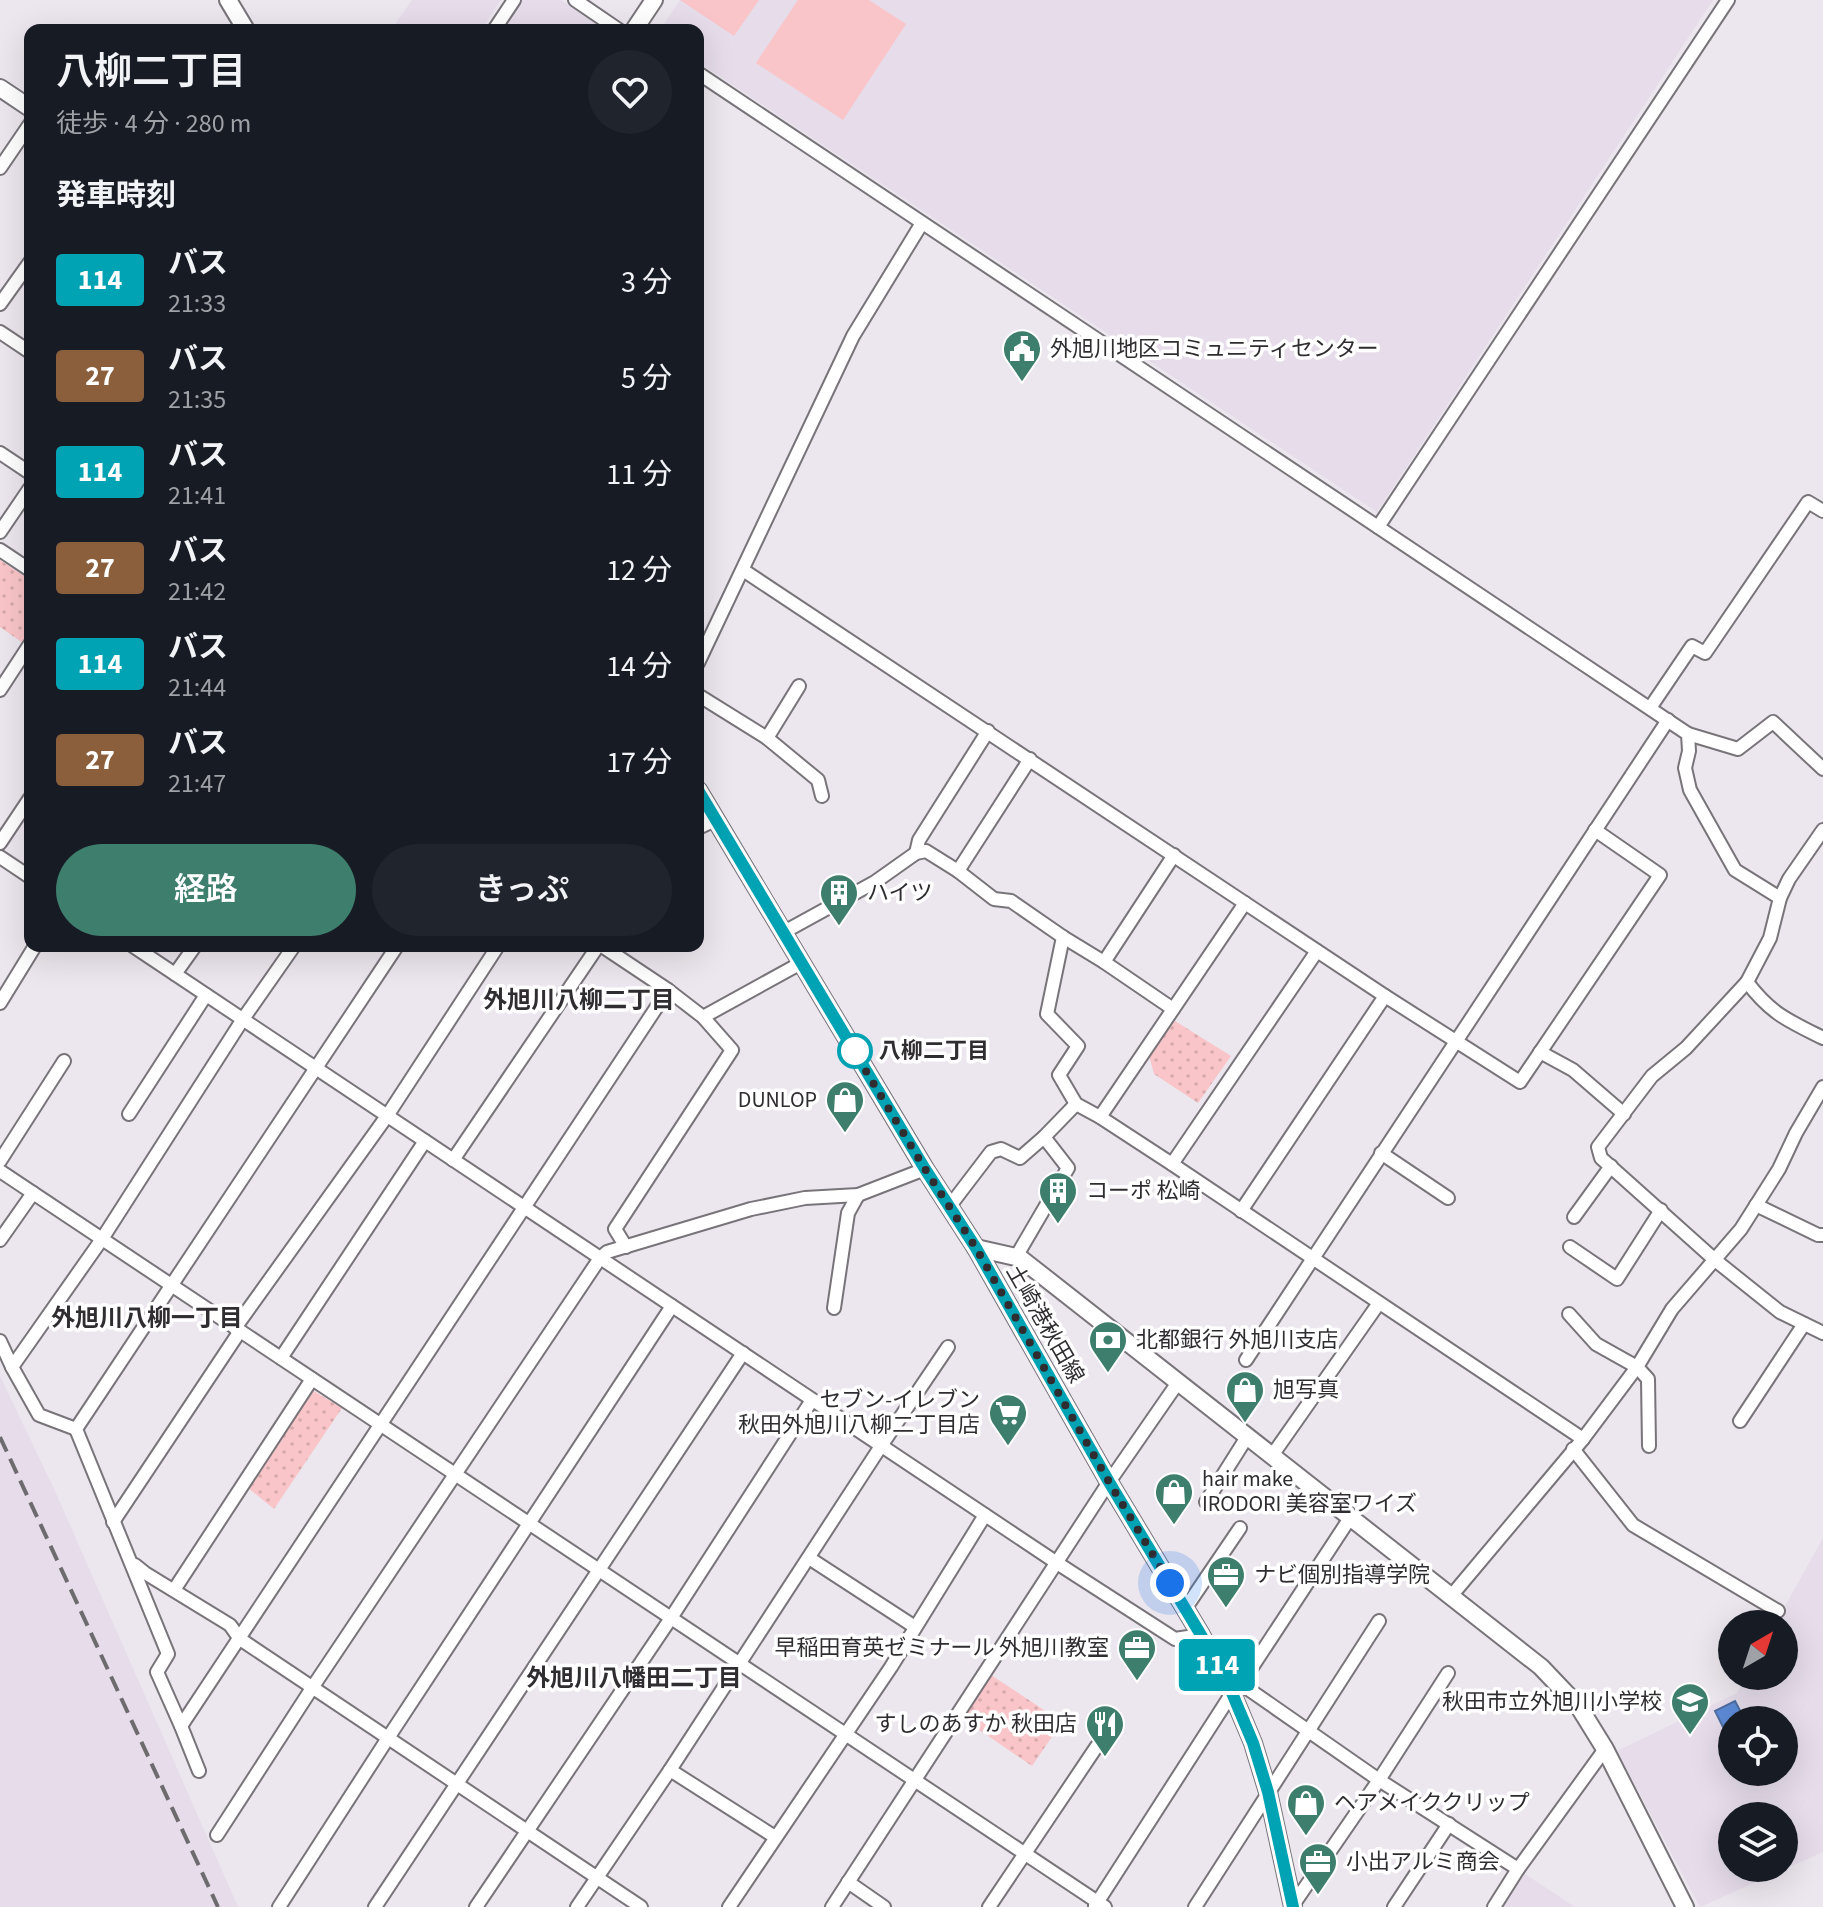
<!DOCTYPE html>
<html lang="ja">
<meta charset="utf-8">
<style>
body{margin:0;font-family:"Source Sans 3","Noto Sans JP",sans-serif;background:#20242c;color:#f1f3f6;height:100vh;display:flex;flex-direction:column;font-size:30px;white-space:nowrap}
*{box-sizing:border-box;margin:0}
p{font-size:26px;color:#9ea1a6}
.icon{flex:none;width:44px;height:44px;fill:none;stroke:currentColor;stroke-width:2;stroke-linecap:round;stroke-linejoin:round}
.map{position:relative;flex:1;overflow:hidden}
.sheet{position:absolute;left:24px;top:24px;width:680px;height:928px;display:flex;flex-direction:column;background:#171b24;border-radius:16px;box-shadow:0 8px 32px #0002}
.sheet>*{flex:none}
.badge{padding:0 16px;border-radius:6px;font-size:28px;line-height:52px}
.needle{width:52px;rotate:39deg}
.buttons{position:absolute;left:1718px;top:1610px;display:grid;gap:16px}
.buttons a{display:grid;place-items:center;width:80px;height:80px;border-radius:50%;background:#171b24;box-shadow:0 8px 32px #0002;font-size:40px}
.you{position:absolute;width:40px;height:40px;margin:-20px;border:6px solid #fff;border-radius:50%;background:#1a73e8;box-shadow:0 0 0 12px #1a73e833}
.map>.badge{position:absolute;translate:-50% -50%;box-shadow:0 0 0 4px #fff}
h2{padding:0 32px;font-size:30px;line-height:72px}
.round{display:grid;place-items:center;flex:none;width:84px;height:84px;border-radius:42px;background:#20242c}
.head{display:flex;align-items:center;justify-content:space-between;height:136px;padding:0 32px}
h1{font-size:38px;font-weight:600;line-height:60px}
.action{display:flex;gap:16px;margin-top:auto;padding:16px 32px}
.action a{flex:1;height:92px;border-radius:48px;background:#3e7e6c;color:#fff;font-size:32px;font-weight:600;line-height:92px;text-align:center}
.action a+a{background:#20242c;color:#f1f3f6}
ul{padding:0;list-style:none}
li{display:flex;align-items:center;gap:24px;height:96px;padding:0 32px}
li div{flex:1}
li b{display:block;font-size:30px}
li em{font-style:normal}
li .badge{min-width:88px;font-weight:700;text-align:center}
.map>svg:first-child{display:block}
</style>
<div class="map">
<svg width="1823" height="1907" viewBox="0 0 1823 1907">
<defs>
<pattern id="park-dots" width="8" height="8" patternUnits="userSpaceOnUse" patternTransform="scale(2)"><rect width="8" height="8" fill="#fac5c8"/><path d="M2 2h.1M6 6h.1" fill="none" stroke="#d7aaac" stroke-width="1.8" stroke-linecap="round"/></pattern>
</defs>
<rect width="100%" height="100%" fill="#ece7ee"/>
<g fill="#e6dcea" fill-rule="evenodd">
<polygon points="412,0 501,0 481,30 394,30 392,29"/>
<polygon points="520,0 561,0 603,29 501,30"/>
<polygon points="680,0 1713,0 1377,512 698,62 698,30 660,30"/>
<polygon points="0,1376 54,1489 238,1907 0,1907"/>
<path d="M1823 1538V1852L1700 1907 1617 1751 1737 1693 1746 1676H1784V1624H1775ZM1732 1720H1784V1772H1732ZM1732 1816H1784V1868H1732Z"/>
<polygon points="1524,1874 1525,1874 1575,1907 1503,1907"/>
</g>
<g fill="#fac5c8">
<polygon points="680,0 759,0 734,36"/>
<polygon points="798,0 869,0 906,24 843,120 756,63"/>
</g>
<g fill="url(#park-dots)">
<polygon points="0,560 30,580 30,631 23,643 0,627"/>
<polygon points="1175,1021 1231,1056 1198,1103 1154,1074 1149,1055"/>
<polygon points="312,1390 342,1408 274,1509 248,1488"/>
<polygon points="991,1675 1062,1722 1032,1766 962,1718"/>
</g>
<polygon fill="#5d8bd6" stroke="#4f6fa4" stroke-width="2" points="1735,1701 1745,1720 1732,1720 1732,1745 1715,1711"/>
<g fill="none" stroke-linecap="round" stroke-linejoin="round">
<defs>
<g id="street">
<polyline points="575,0 619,30"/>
<polyline points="494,30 514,0"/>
<polyline points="698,73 1688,734 1689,751 1685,768 1690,790 1735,870 1780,898"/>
<polyline points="0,168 30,124"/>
<polyline points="0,304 30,262"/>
<polyline points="0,332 30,352"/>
<polyline points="0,453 30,473"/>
<polyline points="1378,527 1728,0"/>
<polyline points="0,532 30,488"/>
<polyline points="0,550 30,570"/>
<polyline points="743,570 1385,996 1520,1082 1660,875 1595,830"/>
<polyline points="698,663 853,336 922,223"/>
<polyline points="0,690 30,644"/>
<polyline points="698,695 767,738 818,780 822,796"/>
<polyline points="1650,708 1692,646 1705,653 1808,502 1823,511"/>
<polyline points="1688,734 1738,749 1773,722 1823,769"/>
<polyline points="767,738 799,686"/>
<polyline points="698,828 715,820"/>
<polyline points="1823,830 1789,879 1780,898 1770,938 1747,982 1686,1048 1652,1076 1598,1147 1601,1158 1715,1260 1780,1312 1823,1333"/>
<polyline points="0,843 30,798"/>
<polyline points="916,853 919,840 988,731"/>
<polyline points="0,857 30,877"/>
<polyline points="958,871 1030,759"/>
<polyline points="784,932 875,882 916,853 926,851 958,871 994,899 1011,901 1063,937 1047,1014 1078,1046 1059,1075 1076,1104 1100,1117 1172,1164 1583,1439"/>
<polyline points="1063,937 1104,962 1174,855"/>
<polyline points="133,946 1057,1563 1175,1639 1201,1635"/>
<polyline points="1104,962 1173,1009"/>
<polyline points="175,974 195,946"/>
<path d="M1747 982C1771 1014 1789 1021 1823 1038"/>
<polyline points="0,1003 35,946"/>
<polyline points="703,1017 801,963"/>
<polyline points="1540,1052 1573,1070 1624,1114"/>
<polyline points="129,1114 206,995"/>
<polyline points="1100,1117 1245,903"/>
<polyline points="1381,1153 1448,1198"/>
<polyline points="453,1160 598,946"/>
<polyline points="0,1161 64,1061"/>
<polyline points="1172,1164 1317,951"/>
<polyline points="0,1171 1105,1907"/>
<polyline points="1756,1205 1818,1235 1823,1235"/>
<polyline points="949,1207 991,1152 1001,1149 1020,1158 1044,1137 1076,1104"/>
<polyline points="1241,1211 1385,996"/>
<polyline points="1574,1217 1611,1166"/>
<polyline points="0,1240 33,1193"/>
<polyline points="626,1247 615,1229 732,1050 703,1017 668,990"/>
<polyline points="1570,1247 1617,1279 1661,1210"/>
<polyline points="1016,1257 1068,1168 1044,1137"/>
<polyline points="834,1308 848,1213 858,1195"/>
<polyline points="1569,1314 1596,1344 1637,1367 1648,1379 1649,1446"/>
<polyline points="235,1328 387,1116 498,946"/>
<polyline points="0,1341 12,1367"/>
<polyline points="281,1358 425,1141"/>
<polyline points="1246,1360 1668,720"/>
<polyline points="1740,1421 1804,1324"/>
<polyline points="76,1429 39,1415 12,1367 102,1239 243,1019 294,946"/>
<polyline points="1573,1449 1633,1525 1778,1611"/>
<polyline points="1271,1457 1379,1303"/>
<polyline points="1206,1502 1247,1437"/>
<polyline points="113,1522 240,1331"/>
<polyline points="809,1558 915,1627"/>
<polyline points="135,1565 145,1573 230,1625 240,1639 641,1907"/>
<polyline points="174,1590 312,1379"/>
<polyline points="1452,1595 1583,1439 1637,1367 1672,1309 1741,1229 1779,1169 1796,1133 1823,1087"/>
<polyline points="1185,1609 1240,1528"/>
<polyline points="1241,1684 1379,1780 1518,1869"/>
<polyline points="181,1726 668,990 602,946"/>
<polyline points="670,1770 775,1837"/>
<polyline points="199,1771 181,1726 157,1672 168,1654 76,1429 397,946"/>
<polyline points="217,1835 312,1688 600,1258 607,1252 751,1209 805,1198 858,1195 925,1169"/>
<polyline points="848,1882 884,1907"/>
<polyline points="1293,1905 1379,1780 1448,1673"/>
<polyline points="1095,1906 1232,1693 1241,1684 1350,1518"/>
<polyline points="279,1907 388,1738 672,1306"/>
<polyline points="375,1907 743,1353"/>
<polyline points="476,1907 671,1618 812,1400"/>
<polyline points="577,1907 670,1770 881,1446 948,1347"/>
<polyline points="729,1907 891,1667 985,1515"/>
<polyline points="832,1907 1109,1482 1179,1381"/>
<polyline points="989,1907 1097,1746"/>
<polyline points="1195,1907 1379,1621"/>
<polyline points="1394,1907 1449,1824"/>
<polyline points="1494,1907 1518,1869 1605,1749"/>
</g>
<g id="secondary">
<polyline points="228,0 246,30"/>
<polyline points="634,30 654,0"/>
<polyline points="0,88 30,108"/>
<polyline points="698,790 925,1169 976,1248 1109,1482 1201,1635 1232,1693 1253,1743 1268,1792 1293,1907"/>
<polyline points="976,1248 1020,1258 1541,1667 1579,1707 1605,1749 1685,1907"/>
</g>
</defs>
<use href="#street" stroke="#78747a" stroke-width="16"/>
<use href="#secondary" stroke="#78747a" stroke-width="20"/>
<use href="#street" stroke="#fff" stroke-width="12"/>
<use href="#secondary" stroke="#fff" stroke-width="16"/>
<polyline stroke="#6e6b6f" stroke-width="4" stroke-dasharray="16 8" stroke-linecap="butt" points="0,1437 218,1907"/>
</g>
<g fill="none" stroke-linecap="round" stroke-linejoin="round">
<defs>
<polyline id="line" points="698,790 925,1169 976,1248 1109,1482 1201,1635 1232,1693 1253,1743 1268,1792 1293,1907"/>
</defs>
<use href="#line" stroke="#fff" stroke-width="18"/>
<use href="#line" stroke="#00a3b4" stroke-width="12"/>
<polyline stroke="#2f2d30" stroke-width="8" stroke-dasharray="0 14.4" points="855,1051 849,1043 925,1169 976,1248 1109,1482 1170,1583"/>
</g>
<defs>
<symbol id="civic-pin" viewBox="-11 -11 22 30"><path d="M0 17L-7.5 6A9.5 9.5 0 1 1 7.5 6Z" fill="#3e7e6c" stroke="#fff"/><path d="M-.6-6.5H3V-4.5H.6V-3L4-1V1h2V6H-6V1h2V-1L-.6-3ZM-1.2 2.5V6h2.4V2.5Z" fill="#fff"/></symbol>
<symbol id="building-pin" viewBox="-11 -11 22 30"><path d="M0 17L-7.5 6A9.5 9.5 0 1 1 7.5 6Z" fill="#3e7e6c" stroke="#fff"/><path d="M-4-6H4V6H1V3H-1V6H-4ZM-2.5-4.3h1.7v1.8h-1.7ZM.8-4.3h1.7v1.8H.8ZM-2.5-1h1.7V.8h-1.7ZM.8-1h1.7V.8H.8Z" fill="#fff"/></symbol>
<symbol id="shop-pin" viewBox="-11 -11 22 30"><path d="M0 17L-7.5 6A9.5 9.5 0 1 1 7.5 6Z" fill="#3e7e6c" stroke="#fff"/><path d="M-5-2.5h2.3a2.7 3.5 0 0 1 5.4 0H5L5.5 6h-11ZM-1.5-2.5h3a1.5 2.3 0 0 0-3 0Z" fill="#fff"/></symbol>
<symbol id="bank-pin" viewBox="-11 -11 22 30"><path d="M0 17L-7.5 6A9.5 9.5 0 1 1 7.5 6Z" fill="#3e7e6c" stroke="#fff"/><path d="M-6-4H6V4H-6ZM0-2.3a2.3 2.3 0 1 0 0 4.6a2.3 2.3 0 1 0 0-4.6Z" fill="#fff"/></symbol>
<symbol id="supermarket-pin" viewBox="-11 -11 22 30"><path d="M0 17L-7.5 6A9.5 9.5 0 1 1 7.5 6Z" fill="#3e7e6c" stroke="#fff"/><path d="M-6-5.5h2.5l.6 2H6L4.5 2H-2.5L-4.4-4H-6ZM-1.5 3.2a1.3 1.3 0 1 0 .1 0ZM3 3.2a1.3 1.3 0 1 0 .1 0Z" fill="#fff"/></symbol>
<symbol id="office-pin" viewBox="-11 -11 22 30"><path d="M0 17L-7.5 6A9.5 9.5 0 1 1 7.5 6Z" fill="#3e7e6c" stroke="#fff"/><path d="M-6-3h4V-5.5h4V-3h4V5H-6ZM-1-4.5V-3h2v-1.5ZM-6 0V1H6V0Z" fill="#fff"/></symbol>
<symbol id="school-pin" viewBox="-11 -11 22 30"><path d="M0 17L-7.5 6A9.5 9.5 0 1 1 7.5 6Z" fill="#3e7e6c" stroke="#fff"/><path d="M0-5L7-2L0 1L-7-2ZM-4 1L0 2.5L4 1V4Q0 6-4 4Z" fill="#fff"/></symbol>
<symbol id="restaurant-pin" viewBox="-11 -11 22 30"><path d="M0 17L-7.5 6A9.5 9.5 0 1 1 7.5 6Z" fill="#3e7e6c" stroke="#fff"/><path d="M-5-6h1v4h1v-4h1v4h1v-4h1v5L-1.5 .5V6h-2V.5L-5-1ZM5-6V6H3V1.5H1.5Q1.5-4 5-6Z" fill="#fff"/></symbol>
</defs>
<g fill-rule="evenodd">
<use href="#civic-pin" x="1000" y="327" width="44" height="60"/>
<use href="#building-pin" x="817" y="871" width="44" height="60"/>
<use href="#shop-pin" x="823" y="1078" width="44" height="60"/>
<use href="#building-pin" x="1036" y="1169" width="44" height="60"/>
<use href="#bank-pin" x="1086" y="1318" width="44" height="60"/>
<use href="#shop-pin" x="1223" y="1368" width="44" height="60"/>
<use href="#supermarket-pin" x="986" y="1391" width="44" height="60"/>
<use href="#shop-pin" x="1152" y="1470" width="44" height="60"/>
<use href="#office-pin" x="1204" y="1553" width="44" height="60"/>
<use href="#office-pin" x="1115" y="1626" width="44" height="60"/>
<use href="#school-pin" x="1668" y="1680" width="44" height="60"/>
<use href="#restaurant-pin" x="1083" y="1702" width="44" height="60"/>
<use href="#shop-pin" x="1284" y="1781" width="44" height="60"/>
<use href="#office-pin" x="1296" y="1840" width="44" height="60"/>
</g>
<circle fill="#fff" stroke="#00a3b4" stroke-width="4" cx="855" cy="1051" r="16"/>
<g text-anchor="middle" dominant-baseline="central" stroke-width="7" stroke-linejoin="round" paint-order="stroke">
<g font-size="22" fill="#2f2d30" stroke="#fff" text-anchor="start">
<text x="1050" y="349">外旭川地区コミュニティセンター</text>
<text x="867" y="893">ハイツ</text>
<text x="817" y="1100" text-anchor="end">DUNLOP</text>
<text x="1086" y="1191">コーポ 松崎</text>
<text x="1136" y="1340">北都銀行 外旭川支店</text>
<text x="1273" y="1390">旭写真</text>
<text x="980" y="1400" text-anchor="end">セブン-イレブン<tspan x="980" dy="25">秋田外旭川八柳二丁目店</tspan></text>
<text x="1202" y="1479">hair make<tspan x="1202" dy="25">IRODORI 美容室ワイズ</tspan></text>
<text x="1254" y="1575">ナビ個別指導学院</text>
<text x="1109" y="1648" text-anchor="end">早稲田育英ゼミナール 外旭川教室</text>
<text x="1662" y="1702" text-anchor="end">秋田市立外旭川小学校</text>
<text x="1077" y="1724" text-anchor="end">すしのあすか 秋田店</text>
<text x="1334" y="1803">ヘアメイククリップ</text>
<text x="1346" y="1862">小出アルミ商会</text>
</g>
<g font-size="22" font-weight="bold" fill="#2f2d30" stroke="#fff" text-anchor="start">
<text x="879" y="1051">八柳二丁目</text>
</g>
<g font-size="22" fill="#2f2d30" stroke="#fff">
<text transform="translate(1045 1324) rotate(60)">土崎港秋田線</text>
</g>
<g font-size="24" font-weight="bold" fill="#2f2d30" stroke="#fff">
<text x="579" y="1000">外旭川八柳二丁目</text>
<text x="147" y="1318">外旭川八柳一丁目</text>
<text x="634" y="1678">外旭川八幡田二丁目</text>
</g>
</g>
</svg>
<div class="buttons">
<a><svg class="needle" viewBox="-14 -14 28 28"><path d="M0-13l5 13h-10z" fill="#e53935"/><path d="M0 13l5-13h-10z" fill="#9ea1a6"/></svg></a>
<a><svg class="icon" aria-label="locate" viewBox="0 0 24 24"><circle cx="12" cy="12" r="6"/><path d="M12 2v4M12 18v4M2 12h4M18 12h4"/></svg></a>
<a><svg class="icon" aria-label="layers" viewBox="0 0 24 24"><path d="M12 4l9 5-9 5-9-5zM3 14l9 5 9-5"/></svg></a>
</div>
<div class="you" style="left:1170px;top:1583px"></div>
<b class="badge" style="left:1217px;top:1665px;background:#00a3b4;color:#fff">114</b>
<section class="sheet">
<div class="head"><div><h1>八柳二丁目</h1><p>徒歩 · 4 分 · 280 m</p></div><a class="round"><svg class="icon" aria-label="heart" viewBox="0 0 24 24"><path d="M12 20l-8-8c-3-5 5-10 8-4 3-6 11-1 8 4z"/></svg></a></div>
<h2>発車時刻</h2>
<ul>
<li><span class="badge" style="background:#00a3b4;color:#fff">114</span><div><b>バス</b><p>21:33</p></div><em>3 分</em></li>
<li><span class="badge" style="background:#8b5e3c;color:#fff">27</span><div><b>バス</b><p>21:35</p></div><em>5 分</em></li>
<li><span class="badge" style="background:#00a3b4;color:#fff">114</span><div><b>バス</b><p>21:41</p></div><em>11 分</em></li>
<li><span class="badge" style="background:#8b5e3c;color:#fff">27</span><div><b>バス</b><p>21:42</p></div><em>12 分</em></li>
<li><span class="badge" style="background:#00a3b4;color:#fff">114</span><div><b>バス</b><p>21:44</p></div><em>14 分</em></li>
<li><span class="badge" style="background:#8b5e3c;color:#fff">27</span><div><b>バス</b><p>21:47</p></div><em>17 分</em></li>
</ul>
<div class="action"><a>経路</a><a>きっぷ</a></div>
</section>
</div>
